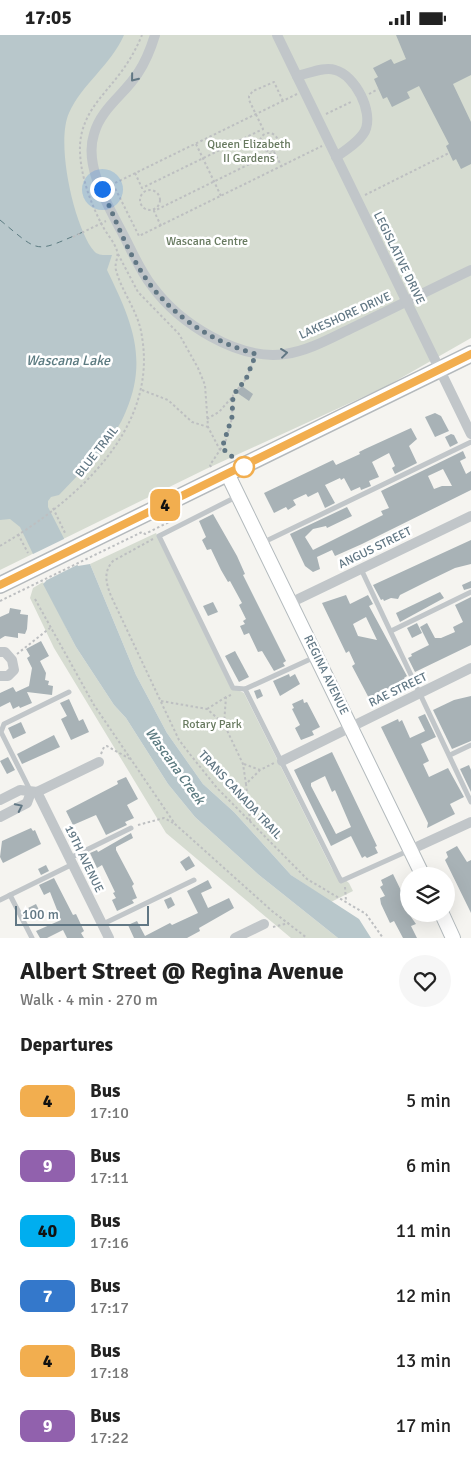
<!DOCTYPE html>
<meta charset="utf-8">
<style>
body{margin:0;font-family:Signika,sans-serif;background:#f6f6f6;color:#222;height:100vh;display:flex;flex-direction:column;font-size:19px;white-space:nowrap}
*{box-sizing:border-box;margin:0}
p{font-size:16px;color:#767676}
.icon{flex:none;width:28px;height:28px;fill:none;stroke:currentColor;stroke-width:2;stroke-linecap:round;stroke-linejoin:round}
.map{position:relative;height:903px;overflow:hidden}
.panel{display:flex;flex-direction:column;background:#fff;flex:1}
.panel>*{flex:none}
.badge{padding:0 10px;border-radius:8px;font-size:18px;line-height:32px}
.fabs{position:absolute;left:400px;top:832px;display:grid;gap:10px}
.fabs a{display:grid;place-items:center;width:55px;height:55px;border-radius:50%;background:#fff;box-shadow:0 5px 20px #0002;font-size:25px}
.scale{position:absolute;left:15px;bottom:12px;width:134px;box-sizing:border-box;padding-left:5px;border:2px solid #617784;border-top:0;font-size:14px;line-height:18px;white-space:nowrap;color:#617784;-webkit-text-stroke:4px #fff;paint-order:stroke}
.you{position:absolute;width:25px;height:25px;margin:-12px;border:4px solid #fff;border-radius:50%;background:#1a73e8;box-shadow:0 0 0 8px #1a73e833}
.map>.badge{position:absolute;translate:-50% -50%;box-shadow:0 0 0 2px #fff}
h2{padding:0 20px;font-size:19px;line-height:45px}
.round{display:grid;place-items:center;flex:none;width:52px;height:52px;border-radius:26px;background:#f6f6f6}
.overview{display:flex;align-items:center;justify-content:space-between;height:85px;padding:0 20px}
h1{font-size:24px;font-weight:800;line-height:38px}
ul{padding:0;list-style:none}
li{display:flex;align-items:center;gap:15px;height:65px;padding:0 20px}
li div{flex:1}
li b{display:block;font-size:19px}
li em{font-style:normal}
li .badge{min-width:55px;font-weight:700;text-align:center}
.status{display:flex;justify-content:space-between;align-items:center;height:35px;padding:0 25px;background:#fff;direction:ltr}
.status svg{height:14px;fill:currentColor}
.map>svg:first-child{display:block}
</style>
<div class="status"><b>17:05</b><svg viewBox="0 0 49 12"><path d="M0 12V9h3v3zM5 12V6h3v6zM10 12V3h3v9zM15 12V0h3v12zM26 1h20v11H26zM47 4h2v5h-2z"/></svg></div>
<div class="map">
<svg width="471" height="903" viewBox="0 0 471 903">
<rect width="100%" height="100%" fill="#f5f4f0"/>
<g fill="#d6dcd1">
<polygon points="0,0 471,0 471,303 387,351 206,434 0,535"/>
<polygon points="156,498 230,651 244,658 332,834 349,848 353,856 331,867 291,840 234,777 203,749 167,698 136,640 90,529"/>
<polygon points="43,547 76,612 114,670 126,683 168,749 195,782 259,840 338,903 291,903 166,798 54,613 30,563 33,553"/>
</g>
<path fill="#b8c7cb" d="M0 0H124C111 30 82 49 69 78 55 109 75 194 94 216 98 221 106 220 112 220L107 235C130 283 149 322 126 376 123 383 120 390 115 396 110 403 104 405 103 414L59 460 51 462 48 466V472L78 531 90 529 136 640 167 698 203 749 234 777 291 840 359 884 371 903H338L259 840 195 782 168 749 126 683 114 670 76 612 43 549 46 546 20 492 10 484 0 485Z"/>
<polygon fill="#f5f4f0" points="66,503 81,528 41,548 43,545 31,520"/>
<g fill="none" stroke-linecap="round" stroke-linejoin="round">
<path stroke="#5c7b81" stroke-width="1" stroke-dasharray="6 5" stroke-linecap="butt" d="M0 185C41 219 34 218 83 197"/>
</g>
<g fill="#a8b2b6" fill-rule="evenodd">
<polygon points="396,0 471,0 471,40 453,49 471,87 471,129 461,134 456,124 453,126 446,111 449,109 419,51 407,57 410,63 392,72 387,62 383,64 374,44 378,42 373,33 391,24 394,29 406,24"/>
<polygon points="242,351 253,359 249,366 236,357"/>
<polygon points="435,378 441,381 449,396 435,402 425,382"/>
<polygon points="411,393 417,404 409,411 417,428 395,439 392,433 395,431 389,418 372,427 379,442 369,446 371,451 361,455 360,452 351,456 344,443 341,445 340,443 325,450 335,468 325,473 318,457 308,462 306,459 293,465 296,470 288,475 286,472 274,478 264,458 333,425 336,430 360,419 359,417 365,414"/>
<polygon points="451,399 454,400 458,408 450,412 445,402"/>
<path d="M463 416 466 423 460 426 466 439 471 436V455L362 509 335 521 332 515 317 522 320 534 313 537 305 531 290 499 347 472 352 481 327 493 326 491 313 494 305 502 313 515 383 480 381 476 389 473 381 456ZM443 434 452 451H442L434 454 428 441Z"/>
<polygon points="213,479 237,521 245,539 243,540 286,626 283,628 285,631 274,636 262,616 258,617 249,598 244,600 240,591 245,589 243,586 246,584 239,570 242,568 230,546 228,547 221,535 211,514 207,515 202,505 206,502 199,486"/>
<polygon points="471,505 471,529 455,533 428,546 400,560 398,564 391,563 384,566 383,564 381,565 373,550"/>
<polygon points="471,546 471,553 464,555 462,550"/>
<polygon points="440,557 444,563 400,587 396,578"/>
<path d="M346 560 350 569 368 560 373 569 369 571 407 641 404 643 407 649 371 667 352 631 355 629 349 616 346 618 322 568ZM366 582 377 605 358 601 353 589Z"/>
<polygon points="471,562 471,610 415,637 408,623 412,621 411,619 429,610 420,592 427,588 435,603 441,603 455,597 453,592 463,587 455,570"/>
<polygon points="213,567 218,577 208,581 203,571"/>
<polygon points="10,573 21,575 20,579 28,580 27,594 25,599 18,598 18,603 5,601 0,604 0,582 9,578"/>
<polygon points="417,588 422,598 412,603 407,593"/>
<polygon points="41,606 49,621 40,626 46,638 45,645 49,646 48,650 53,651 52,660 27,657 32,668 20,673 19,671 13,674 10,667 0,672 0,658 13,652 16,657 29,651 32,633 27,623 30,621 26,614"/>
<polygon points="235,616 249,642 239,647 225,621"/>
<polygon points="289,639 290,642 295,639 300,649 280,661 273,646"/>
<polygon points="260,654 263,661 257,664 254,656"/>
<polygon points="471,661 471,706 452,714 433,675 454,665"/>
<polygon points="69,664 79,686 83,684 89,697 71,705 61,684 67,681 60,668"/>
<polygon points="303,664 304,668 307,667 320,692 312,696 314,700 301,705 295,693 300,690 292,674 294,673 292,669"/>
<polygon points="425,679 436,702 421,709 429,726 423,729 429,742 448,733 464,762 450,769 455,779 427,793 428,788 381,692 398,684 399,687 402,685 410,703 425,696 418,682"/>
<polygon points="21,687 26,698 13,704 8,693"/>
<polygon points="54,700 60,712 22,729 17,719"/>
<path d="M332 717 377 811 375 812 378 818 367 823 365 821 362 823 351 801 331 811 294 735ZM325 741 332 757 335 755 351 792 336 799 311 751V748Z"/>
<polygon points="8,722 15,735 7,739 0,726"/>
<polygon points="469,730 471,735 471,757 460,734"/>
<polygon points="126,742 138,764 127,770 134,783 125,787 127,790 106,800 96,780 73,790 66,776 118,749 117,746"/>
<polygon points="31,793 33,796 35,795 41,809 3,828 0,822 2,806"/>
<polygon points="131,798 133,803 116,812 116,815 134,849 132,851 137,863 132,865 134,868 117,876 112,865 116,863 113,858 115,857 102,830 97,833 90,818 97,815 98,817"/>
<polygon points="457,811 467,827 471,825 471,878 445,825 448,822 446,817"/>
<polygon points="189,821 195,831 186,836 180,827"/>
<polygon points="46,830 49,836 41,840 38,834"/>
<polygon points="393,839 409,872 409,879 416,889 411,891 417,903 403,903 394,886 390,888 381,869 380,863 385,861 380,852 383,850 381,845"/>
<polygon points="54,843 73,880 76,879 84,896 81,898 84,903 67,903 63,895 47,903 40,903 36,896 61,885 50,857 44,860 39,850"/>
<polygon points="208,845 212,853 201,858 208,873 229,863 234,873 199,893 200,896 187,903 134,903 128,890 137,886 145,901 170,888 172,890 198,878 187,856"/>
<polygon points="171,862 175,870 168,874 164,865"/>
<polygon points="36,869 41,879 29,885 24,875"/>
</g>
<g fill="none" stroke-linecap="round" stroke-linejoin="round">
<defs>
<g id="secondary">
<polyline points="228,440 423,841"/>
<polyline points="442,879 453,903"/>
</g>
<polyline id="primary" points="0,550 471,319"/>
</defs>
<use href="#secondary" stroke="#b3babd" stroke-width="16"/>
<use href="#primary" stroke="#b4b9bc" stroke-width="18"/>
<g stroke="#bdbfc1" stroke-width="2" stroke-dasharray="2.5 2.5" stroke-linecap="butt">
<polyline points="297,59 113,149 139,201 322,111"/>
<polyline points="369,59 378,54"/>
<polyline points="326,79 353,66"/>
<circle cx="269" cy="107" r="9"/>
<polyline points="196,109 221,161"/>
<polyline points="135,138 142,153 263,94 249,65 249,61 253,56 274,47 283,66"/>
<circle cx="150" cy="165" r="10"/>
<polyline points="365,160 449,118"/>
<polyline points="161,191 154,176 274,117 282,132"/>
<polyline points="73,202 106,186"/>
<polyline points="118,219 138,257 179,299 198,333 205,350 208,392 220,415 210,430 211,432"/>
<polyline points="142,355 168,365 192,387 208,392"/>
<polyline points="207,384 219,377 233,361"/>
<polyline points="220,415 226,405 232,383 233,360 246,344 253,327"/>
<polyline points="53,473 66,500"/>
<polyline points="18,499 28,518"/>
<path d="M153 504 113 526C103 537 106 548 111 561L179 705 189 718 217 753 307 844 366 879 383 903"/>
<path d="M0 511C73 468 158 396 142 302 139 277 122 258 116 235 114 229 119 222 117 216 115 208 106 198 102 190 90 167 79 137 80 110 82 76 106 59 124 33 131 23 137 12 142 0"/>
<polyline points="35,564 94,670 175,789 272,876 307,903"/>
<polyline points="0,566 142,497 145,499 173,485"/>
<polyline points="17,619 50,593"/>
<polyline points="231,660 226,662 224,689 243,729 246,749"/>
<polyline points="161,666 207,674 224,689"/>
<polyline points="207,674 226,662"/>
<polyline points="101,719 104,712 107,711 130,724"/>
<polyline points="244,729 260,735"/>
<polyline points="250,786 246,749 260,735 274,728"/>
<polyline points="138,790 164,783 173,788"/>
<polyline points="345,852 346,866"/>
<polyline points="273,892 289,888"/>
</g>
<g stroke="#c1c6c9" stroke-width="5">
<polyline points="238,461 159,501 233,653 245,654 315,622"/>
<polyline points="262,508 471,407"/>
<polyline points="361,534 471,767"/>
<polyline points="391,596 471,557"/>
<polyline points="245,654 341,846 410,815"/>
<polyline points="450,720 471,710"/>
<polyline points="31,757 1,697 4,689 69,657"/>
<polyline points="70,823 131,793"/>
<polyline points="10,860 32,903"/>
<polyline points="0,865 73,829"/>
<polyline points="103,889 194,845"/>
</g>
<g stroke="#c1c6c9" stroke-width="10">
<path d="M155 0C151 13 146 26 138 38 125 59 101 73 94 99 83 133 111 175 126 205 134 221 141 237 152 251 179 288 238 326 285 319 308 316 331 303 352 293 392 274 431 254 471 235"/>
<polyline points="277,0 471,399"/>
<path d="M297 41C308 39 324 31 335 35 355 40 374 77 365 96 359 107 346 115 336 122"/>
<polyline points="290,568 471,481"/>
<polyline points="0,617 5,617 12,625 14,635 8,641 0,641"/>
<polyline points="282,726 471,633"/>
<polyline points="37,757 109,903"/>
<polyline points="0,765 20,755 37,757 99,727"/>
<polyline points="0,782 27,768 31,757"/>
<polyline points="410,815 471,787"/>
<polyline points="235,903 264,889"/>
</g>
<use href="#secondary" stroke="#fff" stroke-width="14"/>
<use href="#primary" stroke="#fff" stroke-width="15"/>
</g>
<defs><path id="oneway-chevron" d="M-2-3.5L2.5 0L-2 3.5" fill="none" stroke-width="1.6" stroke-linecap="round" stroke-linejoin="round" transform="scale(1.25)"/></defs>
<g stroke="#617784">
<use href="#oneway-chevron" transform="translate(134 43) rotate(129)"/>
<use href="#oneway-chevron" transform="translate(284 318) rotate(-7)"/>
<use href="#oneway-chevron" transform="translate(19 772) rotate(-26)"/>
</g>
<g fill="none" stroke-linecap="round" stroke-linejoin="round">
<defs>
<polyline id="line" points="0,550 471,319"/>
</defs>
<use href="#line" stroke="#fff" stroke-width="11"/>
<use href="#line" stroke="#f2ae4f" stroke-width="8"/>
<path stroke="#617784" stroke-width="5" stroke-dasharray="0 9" d="M102 154C116 186 130 224 152 252 178 285 216 308 256 319L246 344 233 360 232 382 222 413 244 432"/>
</g>
<circle fill="#fff" stroke="#f2ae4f" stroke-width="2.5" cx="244" cy="432" r="10"/>
<g text-anchor="middle" dominant-baseline="central" stroke-width="5" stroke-linejoin="round" paint-order="stroke">
<g font-size="12" fill="#687a60" stroke="#fff">
<text x="249" y="109">Queen Elizabeth<tspan x="249" dy="14">II Gardens</tspan></text>
<text x="207" y="206">Wascana Centre</text>
<text x="212" y="689">Rotary Park</text>
</g>
<g font-size="12" fill="#617784" stroke="#fff">
<text transform="translate(399 223) rotate(64)">LEGISLATIVE DRIVE</text>
<text transform="translate(345 281) rotate(-24)">LAKESHORE DRIVE</text>
<text transform="translate(97 417) rotate(-52)">BLUE TRAIL</text>
<text transform="translate(375 513) rotate(-26)">ANGUS STREET</text>
<text transform="translate(326 640) rotate(64)">REGINA AVENUE</text>
<text transform="translate(398 655) rotate(-26)">RAE STREET</text>
<text transform="translate(240 760) rotate(47)">TRANS CANADA TRAIL</text>
<text transform="translate(84 824) rotate(64)">19TH AVENUE</text>
</g>
<g font-size="14" font-style="italic" fill="#5c7b81" stroke="#fff">
<text x="68" y="325">Wascana Lake</text>
<text transform="translate(175 731) rotate(54)">Wascana Creek</text>
</g>
</g>
</svg>
<div class="fabs">
<a><svg class="icon" aria-label="layers" viewBox="0 0 24 24"><path d="M12 4l9 5-9 5-9-5zM3 14l9 5 9-5"/></svg></a>
</div>
<div class="scale">100 m</div>
<div class="you" style="left:102px;top:154px"></div>
<b class="badge" style="left:165px;top:470px;background:#f2ae4f;color:#111">4</b>
</div>
<section class="panel">
<div class="overview"><div><h1>Albert Street @ Regina Avenue</h1><p>Walk · 4 min · 270 m</p></div><a class="round"><svg class="icon" aria-label="heart" viewBox="0 0 24 24"><path d="M12 20l-8-8c-3-5 5-10 8-4 3-6 11-1 8 4z"/></svg></a></div>
<h2>Departures</h2>
<ul>
<li><span class="badge" style="background:#f2ae4f;color:#111">4</span><div><b>Bus</b><p>17:10</p></div><em>5 min</em></li>
<li><span class="badge" style="background:#9161ad;color:#fff">9</span><div><b>Bus</b><p>17:11</p></div><em>6 min</em></li>
<li><span class="badge" style="background:#00aeef;color:#111">40</span><div><b>Bus</b><p>17:16</p></div><em>11 min</em></li>
<li><span class="badge" style="background:#3478cb;color:#fff">7</span><div><b>Bus</b><p>17:17</p></div><em>12 min</em></li>
<li><span class="badge" style="background:#f2ae4f;color:#111">4</span><div><b>Bus</b><p>17:18</p></div><em>13 min</em></li>
<li><span class="badge" style="background:#9161ad;color:#fff">9</span><div><b>Bus</b><p>17:22</p></div><em>17 min</em></li>
</ul>
</section>
